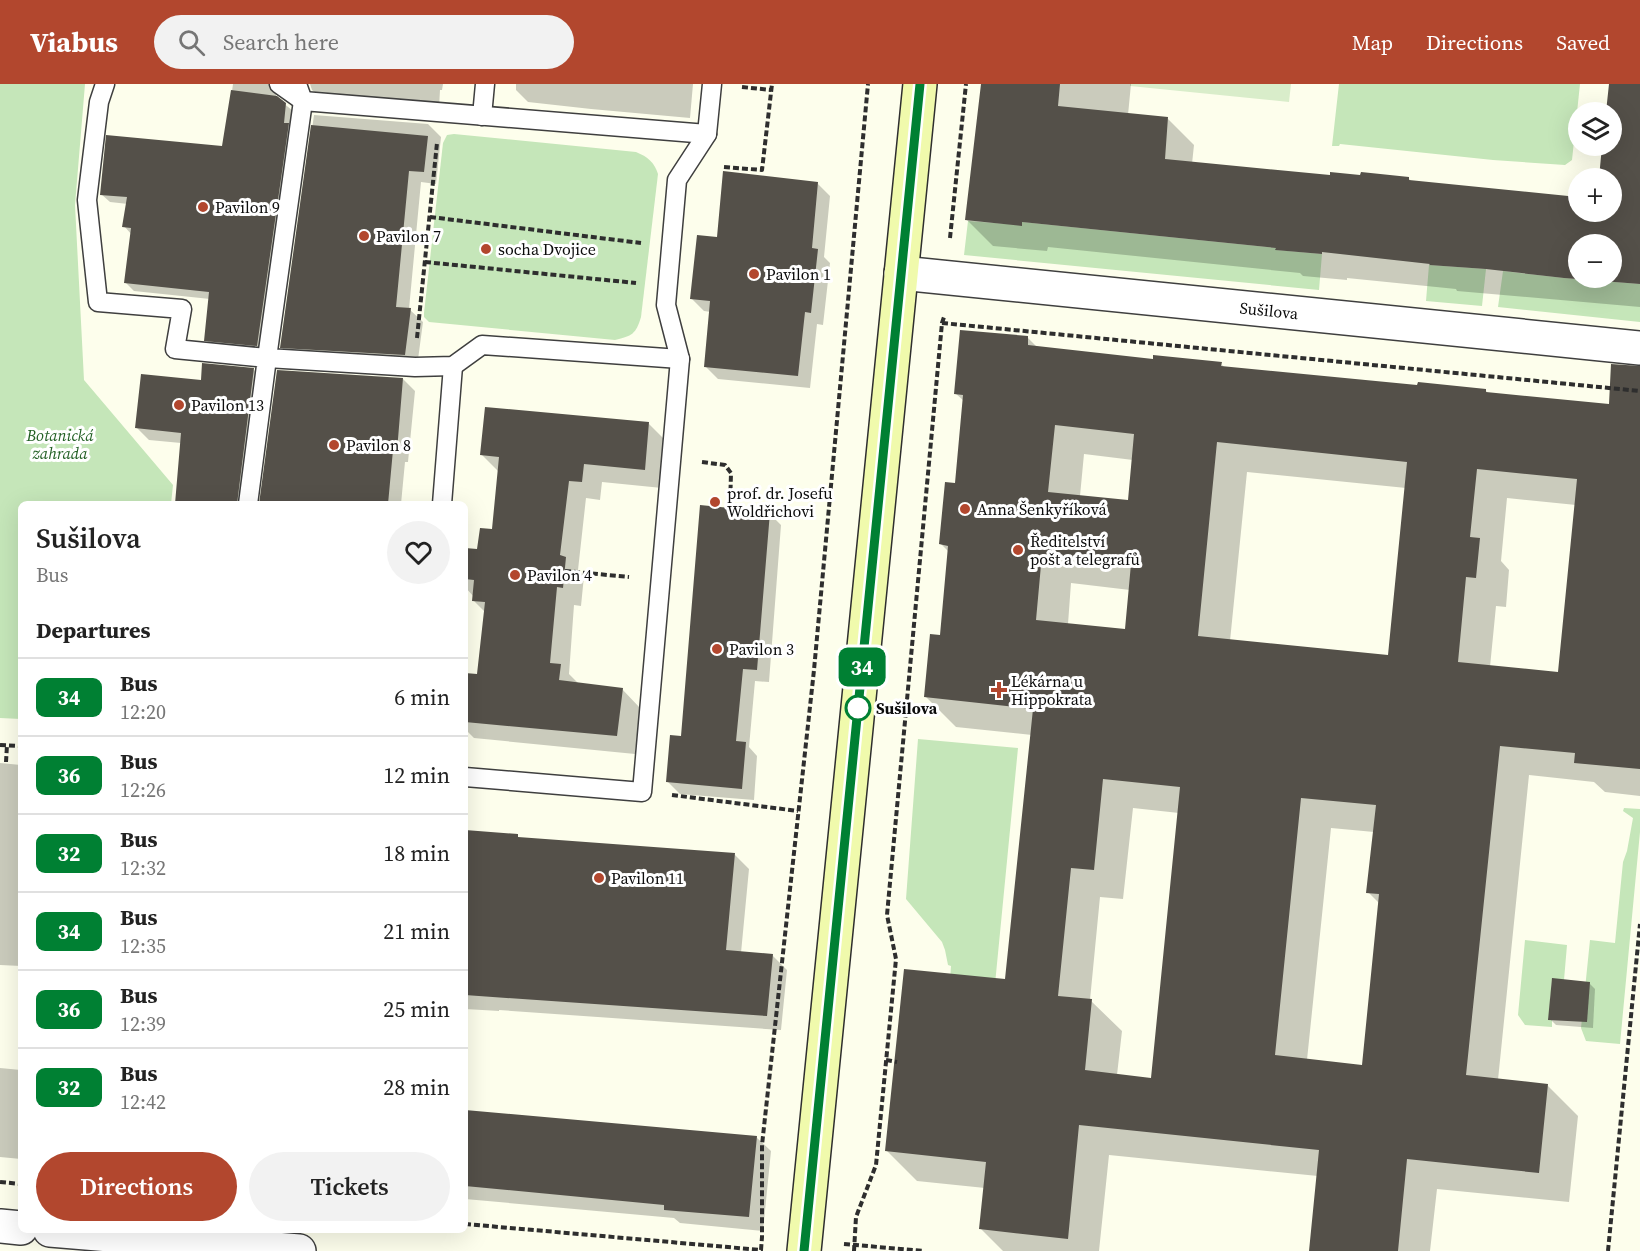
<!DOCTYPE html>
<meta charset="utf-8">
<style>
body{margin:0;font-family:"Source Serif 4",serif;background:#f2f2f2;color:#222;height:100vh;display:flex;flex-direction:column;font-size:22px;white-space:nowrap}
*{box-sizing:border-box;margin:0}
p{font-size:20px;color:#767676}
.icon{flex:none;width:33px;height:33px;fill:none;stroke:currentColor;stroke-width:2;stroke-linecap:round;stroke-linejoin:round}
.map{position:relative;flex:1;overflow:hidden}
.sheet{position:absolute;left:18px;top:417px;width:450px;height:732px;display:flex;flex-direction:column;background:#fff;border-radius:9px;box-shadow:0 6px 24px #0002}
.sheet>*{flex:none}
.badge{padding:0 12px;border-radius:9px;font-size:21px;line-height:39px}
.fabs{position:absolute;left:1568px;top:18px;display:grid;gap:12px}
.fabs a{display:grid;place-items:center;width:54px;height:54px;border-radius:50%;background:#fff;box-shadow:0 6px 24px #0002;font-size:30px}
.map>.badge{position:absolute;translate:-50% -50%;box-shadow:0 0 0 3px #fff}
h2{padding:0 18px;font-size:22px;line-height:54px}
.round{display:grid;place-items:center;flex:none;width:63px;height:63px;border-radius:32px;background:#f2f2f2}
.headline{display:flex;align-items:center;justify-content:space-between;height:102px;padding:0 18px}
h1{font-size:28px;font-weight:600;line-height:45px}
.primary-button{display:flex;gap:12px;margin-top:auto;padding:12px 18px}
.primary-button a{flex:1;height:69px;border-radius:36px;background:#b2472e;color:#fff;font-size:24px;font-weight:600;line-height:69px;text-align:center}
.primary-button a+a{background:#f2f2f2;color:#222}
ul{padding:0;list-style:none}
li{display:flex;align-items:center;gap:18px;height:78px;padding:0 18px;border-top:2px solid #e0e0e0}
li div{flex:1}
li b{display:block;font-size:22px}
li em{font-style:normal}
li .badge{min-width:66px;font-weight:700;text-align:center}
header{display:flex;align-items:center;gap:36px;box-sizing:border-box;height:84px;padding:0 30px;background:#b2472e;color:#fff}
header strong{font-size:28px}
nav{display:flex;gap:33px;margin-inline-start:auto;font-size:21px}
.search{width:420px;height:54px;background:#f2f2f2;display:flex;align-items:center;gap:15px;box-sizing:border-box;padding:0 21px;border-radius:33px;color:#767676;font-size:22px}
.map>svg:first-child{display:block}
</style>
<header>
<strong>Viabus</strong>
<div class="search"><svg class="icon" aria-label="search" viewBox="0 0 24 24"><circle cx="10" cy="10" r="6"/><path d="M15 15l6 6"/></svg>Search here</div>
<nav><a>Map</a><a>Directions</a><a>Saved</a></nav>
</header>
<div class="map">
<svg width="1640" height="1167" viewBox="0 0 1640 1167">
<rect width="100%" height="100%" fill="#fdfeec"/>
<g fill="#c5e6b9">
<polygon points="0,0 85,0 75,121 84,296 173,401 171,420 21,420 21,635 0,634"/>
<polygon points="1339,0 1580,0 1572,76 1565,81 1493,76 1340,60 1339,62 1332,62"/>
<path d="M454 50 636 68C648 73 654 78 658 90L641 233C636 250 632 252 615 256L429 238 424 233V229L443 59 447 51Z"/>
<polygon points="968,137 1022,141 1022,138 1276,164 1276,166 1322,170 1319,206 964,171"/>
<polygon points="1429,181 1486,185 1482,222 1426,217"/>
<polygon points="1503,187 1564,194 1640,200 1640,238 1498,223"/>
<polygon points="918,655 1018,664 992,931 948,926 951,882 948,881 945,866 942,858 906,815"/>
<polygon points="1624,724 1640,725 1640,748 1620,960 1586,957 1581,944 1590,856 1615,859 1623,778 1627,767 1633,734 1623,727"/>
<polygon points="1525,856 1567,861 1564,896 1552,895 1549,935 1552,936 1552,943 1525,941 1518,931"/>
</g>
<polygon fill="#d9edca" points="1130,0 1291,0 1289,18 1130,2"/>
<g fill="#0003" fill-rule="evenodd">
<polygon points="233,0 280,0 277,2 276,9 276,13 299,32 265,269 214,264 206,256 210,215 134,207 125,198 132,151 124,142 128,120 110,118 101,110 224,64"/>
<polygon points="310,0 443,0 442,6 440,6 439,24 321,14 312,6"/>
<polygon points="516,0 693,0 690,34 591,25 528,18 516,6"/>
<path d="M982 0H1131L1128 31 1168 35 1194 61 1192 80 1331 93 1408 94 1412 98 1578 114V128H1611V94H1601L1604 62H1611V28H1607L1610 0H1640V223L1457 207 1456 205 1347 194V196L1303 192 1300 189 1048 163 1047 167 993 162 967 136ZM1578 160H1611V194H1578Z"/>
<polygon points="314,31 428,40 441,53 436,100 421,98 409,225 423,238 417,283 294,275 281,263"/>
<polygon points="817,99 830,112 824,173 830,179 823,241 817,240 810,304 718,295 706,283 711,228 704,227 691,214 718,155"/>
<path d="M1028 254 1038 264 1154 276 1221 280 1225 284 1418 303 1485 306 1489 310 1610 322 1640 315V712L1605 708 1594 698 1529 691 1498 996 1548 1002 1578 1032 1569 1118 1437 1105 1430 1167H1310L1318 1092 1109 1071 1099 1167H1003L981 1145 985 1104 917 1097 887 1067 1006 897 1032 651 956 643 926 613 941 553 949 468 941 460 956 401 964 317 955 309ZM1084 370 1133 376 1129 417 1080 412ZM1247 388 1406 404 1389 573 1230 557ZM1507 414 1576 421 1559 590 1490 583 1496 522 1506 523 1509 486 1501 477ZM1071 499 1130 506 1126 546 1068 540ZM1133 724 1179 729 1152 995 1117 991 1122 947 1090 916 1100 813 1123 815ZM1331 744 1374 748 1368 808 1380 820 1363 982 1307 976Z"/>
<polygon points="254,286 266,298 250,420 176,420 181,359 149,356 137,344 202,298"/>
<polygon points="403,295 415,307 408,378 405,378 401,420 261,420"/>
<polygon points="648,339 667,358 662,404 602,398 600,416 586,414 578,486 584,492 581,522 574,521 569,590 579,600 622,605 640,624 635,670 474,654 465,645 465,590 479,591 485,528 474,517 474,513 465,503 465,465 479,466 493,446 499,388 482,371"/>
<polygon points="769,429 781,441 769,598 755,597 749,663 757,672 754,716 680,710 667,697"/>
<polygon points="0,679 21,681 21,882 0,881"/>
<polygon points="465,748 517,752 520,755 735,771 749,785 741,869 772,871 787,886 781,946 499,926 499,927 465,925"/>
<polygon points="1589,899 1595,905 1593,944 1556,941 1550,935"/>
<polygon points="0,984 21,986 21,1075 0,1073"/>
<polygon points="465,1027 756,1053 771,1067 763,1147 680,1139 674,1134 465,1115"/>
</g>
<g fill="#545049" fill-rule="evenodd">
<path d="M981 0H1060L1058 22 1168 33 1165 75 1330 91V88L1360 91 1361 88 1409 93V96L1578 113V128H1611V94H1599L1602 62H1611V28H1606L1609 0H1640V200L1564 194 1486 185 1429 181 1430 180 1322 168V170L1275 166 1276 164 1022 138V142L965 136ZM1578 160H1611V194H1578Z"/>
<polygon points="231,6 277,12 286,19 284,39 289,39 257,262 204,257 209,208 124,199 131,144 122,143 127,113 100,111 106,51 222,62"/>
<polygon points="311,41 428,52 424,88 409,87 396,223 411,224 405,271 280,264"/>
<polygon points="723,87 818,98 812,164 818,165 811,229 805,228 798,292 704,283 710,217 690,215 697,151 717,153"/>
<path d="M960 246 1028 252V261L1153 275V271L1222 278 1221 282 1417 301 1418 298 1486 305V308L1609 320 1611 280 1640 282V685L1574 679 1575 669 1500 662 1466 991 1548 1000 1539 1089 1407 1075 1398 1167H1309L1319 1066 1079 1041 1068 1155 979 1145 986 1078 885 1067 904 885 1005 895 1033 625 924 613 930 550 940 551 948 462 939 460 945 398 955 399 963 311 954 310ZM1055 341 1134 350 1128 416 1048 408ZM1217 358 1407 378 1388 571 1198 552ZM1477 385 1577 395 1558 588 1458 578 1466 493 1476 494 1480 454 1470 453ZM1042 470 1131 480 1125 545 1036 536ZM1103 695 1180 703 1151 994 1085 986 1092 915 1058 912 1071 784 1094 786ZM1301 714 1376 721 1366 809 1379 810 1362 981 1275 971Z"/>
<polygon points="202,279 254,284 237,420 175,420 181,349 135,344 141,290 201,296"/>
<polygon points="277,286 403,294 397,367 393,366 388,420 259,420"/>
<polygon points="485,323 649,338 645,386 584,380 582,398 569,397 560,471 566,473 563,504 557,503 550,579 561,580 559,596 623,604 617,652 465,638 465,589 477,590 485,518 472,517 474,496 465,495 465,464 477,465 480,444 492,445 499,373 480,371"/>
<polygon points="700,421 770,428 757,586 743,585 736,657 746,658 742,705 666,698 670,651 681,652"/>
<polygon points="465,746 518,750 518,753 735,769 726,866 773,870 767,932 465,911"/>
<polygon points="1552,894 1590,898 1587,938 1548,936"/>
<polygon points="465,1026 757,1052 749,1133 664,1126 664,1121 465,1102"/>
</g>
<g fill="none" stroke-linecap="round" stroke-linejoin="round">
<defs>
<g id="lane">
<polyline points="105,0 99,18 87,116 98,218 182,225 175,265 267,274 248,420"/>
<polyline points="279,0 303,17 297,0"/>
<polyline points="482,32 485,0"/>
<polyline points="680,275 482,261 453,282 415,283 267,274 303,17 707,50"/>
<polyline points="442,420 453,282"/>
<polyline points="465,693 642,708 680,275 666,221 677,96 707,50 712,0"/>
</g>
<g id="street">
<path id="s1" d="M901 189 1640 264"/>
<polyline points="0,1142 21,1144"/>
<polyline points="50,1146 299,1167"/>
</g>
<polyline id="secondary" points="804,1167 920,0"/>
</defs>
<use href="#lane" stroke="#3f3f3f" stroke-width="21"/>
<use href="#street" stroke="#3f3f3f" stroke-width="36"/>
<use href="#secondary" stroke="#2e2e2e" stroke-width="36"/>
<g stroke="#2e2e2e" stroke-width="4" stroke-dasharray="6 3" stroke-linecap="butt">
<polyline points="742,3 771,6"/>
<polyline points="724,83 762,86 772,0"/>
<polyline points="430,133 641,159"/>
<polyline points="950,154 966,0"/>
<polyline points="425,178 636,199"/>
<polyline points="942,239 1640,307"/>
<polyline points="417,254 437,59"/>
<polyline points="702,378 725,381 731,389 730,424"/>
<polyline points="565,487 629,493"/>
<polyline points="0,661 21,662"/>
<polyline points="6,678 7,661"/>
<polyline points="672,711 798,727"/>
<polyline points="886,976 897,978"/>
<polyline points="0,1098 21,1100"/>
<polyline points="465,1140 761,1166 762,1153 762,1061 814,586 868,0"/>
<polyline points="844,1160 924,1167"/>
<polyline points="854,1167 856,1133 876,1081 896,875 887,831 942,239 944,233"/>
<polyline points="1608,1167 1640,840"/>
</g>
<use href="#lane" stroke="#fff" stroke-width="18"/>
<use href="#street" stroke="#fff" stroke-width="33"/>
<use href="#secondary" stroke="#f0faac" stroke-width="33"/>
</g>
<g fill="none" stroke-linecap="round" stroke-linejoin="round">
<defs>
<polyline id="line" points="804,1167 920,0"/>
</defs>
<use href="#line" stroke="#fff" stroke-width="14"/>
<use href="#line" stroke="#008033" stroke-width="9"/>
</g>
<g fill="#b2472e" stroke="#fff" stroke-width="2">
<circle cx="203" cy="123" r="6"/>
<circle cx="364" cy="152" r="6"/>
<circle cx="486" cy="165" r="6"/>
<circle cx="754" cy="190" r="6"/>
<circle cx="179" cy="321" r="6"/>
<circle cx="334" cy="361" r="6"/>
<circle cx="715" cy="418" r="6"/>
<circle cx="965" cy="425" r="6"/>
<circle cx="1018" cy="466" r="6"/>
<circle cx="515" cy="491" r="6"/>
<circle cx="717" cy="565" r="6"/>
<path d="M996 597h6v6h6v6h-6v6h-6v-6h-6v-6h6z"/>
<circle cx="599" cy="794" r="6"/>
</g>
<circle fill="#fff" stroke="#008033" stroke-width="3" cx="858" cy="624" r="12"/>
<g text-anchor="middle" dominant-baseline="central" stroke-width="6" stroke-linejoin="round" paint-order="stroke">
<g font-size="16" fill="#0c0c0c" stroke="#fff" text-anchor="start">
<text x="215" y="123">Pavilon 9</text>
<text x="376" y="152">Pavilon 7</text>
<text x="498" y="165">socha Dvojice</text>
<text x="766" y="190">Pavilon 1</text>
<text x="191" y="321">Pavilon 13</text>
<text x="346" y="361">Pavilon 8</text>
<text x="727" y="409">prof. dr. Josefu<tspan x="727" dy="18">Woldřichovi</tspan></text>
<text x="977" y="425">Anna Šenkyříková</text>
<text x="1030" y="457">Ředitelství<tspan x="1030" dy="18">pošt a telegrafů</tspan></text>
<text x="527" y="491">Pavilon 4</text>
<text x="729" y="565">Pavilon 3</text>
<text x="1011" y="597">Lékárna u<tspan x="1011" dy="18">Hippokrata</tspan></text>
<text x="611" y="794">Pavilon 11</text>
</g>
<g font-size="16" fill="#0c0c0c" stroke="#fff">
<text stroke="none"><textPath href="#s1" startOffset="370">Sušilova</textPath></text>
</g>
<g font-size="16" font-style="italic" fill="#215f23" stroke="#fff">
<text x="60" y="351">Botanická<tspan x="60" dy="18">zahrada</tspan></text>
</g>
<g font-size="16" font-weight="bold" fill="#0c0c0c" stroke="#fff" text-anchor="start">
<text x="876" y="624">Sušilova</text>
</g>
</g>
</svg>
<div class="fabs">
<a><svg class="icon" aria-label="layers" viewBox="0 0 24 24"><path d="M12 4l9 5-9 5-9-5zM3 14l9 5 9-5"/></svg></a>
<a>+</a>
<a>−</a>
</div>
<b class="badge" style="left:862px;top:583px;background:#008033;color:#fff">34</b>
<section class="sheet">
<div class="headline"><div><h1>Sušilova</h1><p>Bus</p></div><a class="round"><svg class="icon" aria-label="heart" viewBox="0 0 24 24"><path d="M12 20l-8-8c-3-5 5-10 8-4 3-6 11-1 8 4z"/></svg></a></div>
<h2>Departures</h2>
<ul>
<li><span class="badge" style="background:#008033;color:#fff">34</span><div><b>Bus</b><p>12:20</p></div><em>6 min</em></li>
<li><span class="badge" style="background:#008033;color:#fff">36</span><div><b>Bus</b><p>12:26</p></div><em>12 min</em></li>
<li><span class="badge" style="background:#008033;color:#fff">32</span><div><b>Bus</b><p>12:32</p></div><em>18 min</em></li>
<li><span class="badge" style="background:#008033;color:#fff">34</span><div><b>Bus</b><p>12:35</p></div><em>21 min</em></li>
<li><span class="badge" style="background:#008033;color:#fff">36</span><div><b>Bus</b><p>12:39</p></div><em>25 min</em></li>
<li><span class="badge" style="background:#008033;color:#fff">32</span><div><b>Bus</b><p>12:42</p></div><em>28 min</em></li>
</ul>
<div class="primary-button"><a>Directions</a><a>Tickets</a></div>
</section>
</div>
